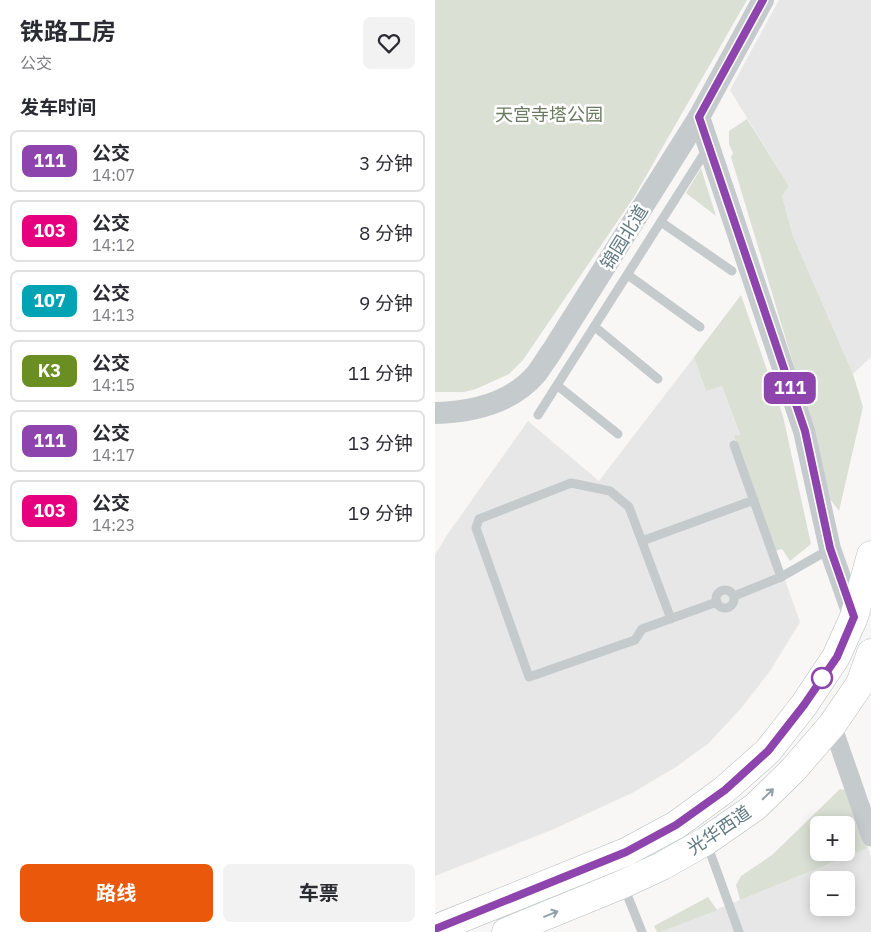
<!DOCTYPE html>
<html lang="zh">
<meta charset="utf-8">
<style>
body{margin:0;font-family:"IBM Plex Sans","Noto Sans SC",sans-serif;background:#f2f2f3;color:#2b2b33;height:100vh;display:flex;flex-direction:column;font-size:19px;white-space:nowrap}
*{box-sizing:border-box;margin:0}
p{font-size:16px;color:#7c7c81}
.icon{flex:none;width:28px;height:28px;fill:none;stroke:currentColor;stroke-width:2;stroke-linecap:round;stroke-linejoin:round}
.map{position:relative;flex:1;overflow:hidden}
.panel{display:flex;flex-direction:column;background:#fff;width:435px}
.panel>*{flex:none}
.badge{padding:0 10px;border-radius:8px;font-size:18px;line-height:32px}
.fabs{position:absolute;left:375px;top:816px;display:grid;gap:10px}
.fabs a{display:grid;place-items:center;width:45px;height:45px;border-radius:8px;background:#fff;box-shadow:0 2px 12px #0003;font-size:25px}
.map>.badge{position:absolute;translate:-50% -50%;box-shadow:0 0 0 2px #fff}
h2{padding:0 20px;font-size:19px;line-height:45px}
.round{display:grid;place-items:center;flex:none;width:52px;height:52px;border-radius:8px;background:#f2f2f3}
.overview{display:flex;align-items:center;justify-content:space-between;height:85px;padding:0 20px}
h1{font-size:24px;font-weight:700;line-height:38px}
.cta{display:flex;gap:10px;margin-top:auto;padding:10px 20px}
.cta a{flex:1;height:58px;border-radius:8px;background:#ea580c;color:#fff;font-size:20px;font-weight:700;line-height:58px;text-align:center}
.cta a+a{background:#f2f2f3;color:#2b2b33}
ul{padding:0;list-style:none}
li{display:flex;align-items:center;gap:15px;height:62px;margin:0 10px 8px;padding:0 10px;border:2px solid #e1e1e2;border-radius:8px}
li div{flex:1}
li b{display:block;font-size:19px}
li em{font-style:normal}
li .badge{min-width:55px;font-weight:700;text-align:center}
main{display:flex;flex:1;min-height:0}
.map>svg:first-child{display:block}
</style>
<main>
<section class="panel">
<div class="overview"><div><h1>铁路工房</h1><p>公交</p></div><a class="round"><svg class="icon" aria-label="heart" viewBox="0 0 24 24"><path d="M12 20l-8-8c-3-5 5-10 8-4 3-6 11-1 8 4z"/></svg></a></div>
<h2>发车时间</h2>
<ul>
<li><span class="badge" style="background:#8e44ad;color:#fff">111</span><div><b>公交</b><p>14:07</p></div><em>3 分钟</em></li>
<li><span class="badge" style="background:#e6007e;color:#fff">103</span><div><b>公交</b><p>14:12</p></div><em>8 分钟</em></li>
<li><span class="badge" style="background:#00a3b4;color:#fff">107</span><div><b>公交</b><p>14:13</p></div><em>9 分钟</em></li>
<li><span class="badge" style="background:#6b8e23;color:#fff">K3</span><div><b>公交</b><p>14:15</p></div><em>11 分钟</em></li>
<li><span class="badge" style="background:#8e44ad;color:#fff">111</span><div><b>公交</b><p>14:17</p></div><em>13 分钟</em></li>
<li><span class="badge" style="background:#e6007e;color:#fff">103</span><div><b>公交</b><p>14:23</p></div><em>19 分钟</em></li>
</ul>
<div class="cta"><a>路线</a><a>车票</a></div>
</section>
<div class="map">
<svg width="436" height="932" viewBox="0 0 436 932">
<rect width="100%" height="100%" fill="#f8f7f5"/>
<g fill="#e6e7e6" fill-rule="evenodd">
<polygon points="344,0 436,0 436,357 418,374 358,236 347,196 354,186 295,90"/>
<polygon points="259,357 271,391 287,386 305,436 299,437 365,622 335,671 308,706 274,743 241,767 199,792 119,829 0,876 0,555 12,535 93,421 164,481"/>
<path d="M433 848 436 857V932H226ZM384 880H411V908H384Z"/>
</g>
<g fill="#dbe0d5" fill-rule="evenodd">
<polygon points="0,0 312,0 199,197 88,360 74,374 41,389 29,392 0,392"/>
<polygon points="312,119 354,186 347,196 358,236 418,374 428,407 404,511 395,499 371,406 296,157 298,153 294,144 294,131"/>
<polygon points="266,168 281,216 251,193"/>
<polygon points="306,295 348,416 376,544 355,561 347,549 340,551 299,436 305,435 287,386 271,391 259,357"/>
<path d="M405 789 410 790 433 848 305 900 301 885 306 876 337 855ZM384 825H411V852H384Z"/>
<polygon points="273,897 282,910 226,932 222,932 219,926"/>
</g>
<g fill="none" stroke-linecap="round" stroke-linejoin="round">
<defs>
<g id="primary">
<polyline points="0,929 191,852 241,825 289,790 333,751 369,705 401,657 419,617 436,555"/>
<polyline points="71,932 188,884 227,866 271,841 320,807 358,770 397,725 425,684 436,653"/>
</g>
</defs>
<use href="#primary" stroke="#b5bcbf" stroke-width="29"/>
<g stroke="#c5cacd" stroke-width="9">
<polyline points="226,222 297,271"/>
<polyline points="193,275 265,327"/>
<polyline points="160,327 223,379"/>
<polyline points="123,386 183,434"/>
<polyline points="103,415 272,149"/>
<polyline points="299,445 346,577"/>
<polyline points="207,541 319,500"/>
<circle cx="290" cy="599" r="9"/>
<polyline points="299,596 346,577 395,549"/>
<polyline points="236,619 194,507 175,491 136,483 44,519 41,528 94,677 200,640 207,629 282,602"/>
<polyline points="272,844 304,932"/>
<polyline points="189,887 207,932"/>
</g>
<polyline stroke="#c5cacd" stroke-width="19" points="397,725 436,837"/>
<g stroke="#c5cacd" stroke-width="22">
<polyline points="264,117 369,431 395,549 419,617"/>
<path d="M0 413C36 412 77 403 102 373 107 366 112 358 117 351L264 117 328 0"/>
</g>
<use href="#primary" stroke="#fff" stroke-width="28"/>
</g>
<defs><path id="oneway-shaft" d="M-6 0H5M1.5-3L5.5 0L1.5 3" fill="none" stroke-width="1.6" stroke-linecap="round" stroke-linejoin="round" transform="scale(1.25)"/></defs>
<g stroke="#90a1a8">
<use href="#oneway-shaft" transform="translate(333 794) rotate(-44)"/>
<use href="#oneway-shaft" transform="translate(116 914) rotate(-22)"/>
</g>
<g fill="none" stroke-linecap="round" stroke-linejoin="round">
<defs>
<polyline id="line" points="0,929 191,852 241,825 290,790 333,751 369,705 402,657 419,617 395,548 370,431 264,117 328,0"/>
</defs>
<use href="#line" stroke="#fff" stroke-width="11"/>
<use href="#line" stroke="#8e44ad" stroke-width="8"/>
</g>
<circle fill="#fff" stroke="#8e44ad" stroke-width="2.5" cx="387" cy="678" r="10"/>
<g text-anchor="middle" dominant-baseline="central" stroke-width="5" stroke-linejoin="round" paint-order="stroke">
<g font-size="18" fill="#697a60" stroke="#fff">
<text x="114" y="114">天宫寺塔公园</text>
</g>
<g font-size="18" fill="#607983" stroke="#fff">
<text transform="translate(189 237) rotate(-58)">锦园北道</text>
<text transform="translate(284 830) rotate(-34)">光华西道</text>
</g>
</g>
</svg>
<div class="fabs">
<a>+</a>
<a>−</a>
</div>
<b class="badge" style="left:355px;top:388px;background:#8e44ad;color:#fff">111</b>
</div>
</main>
